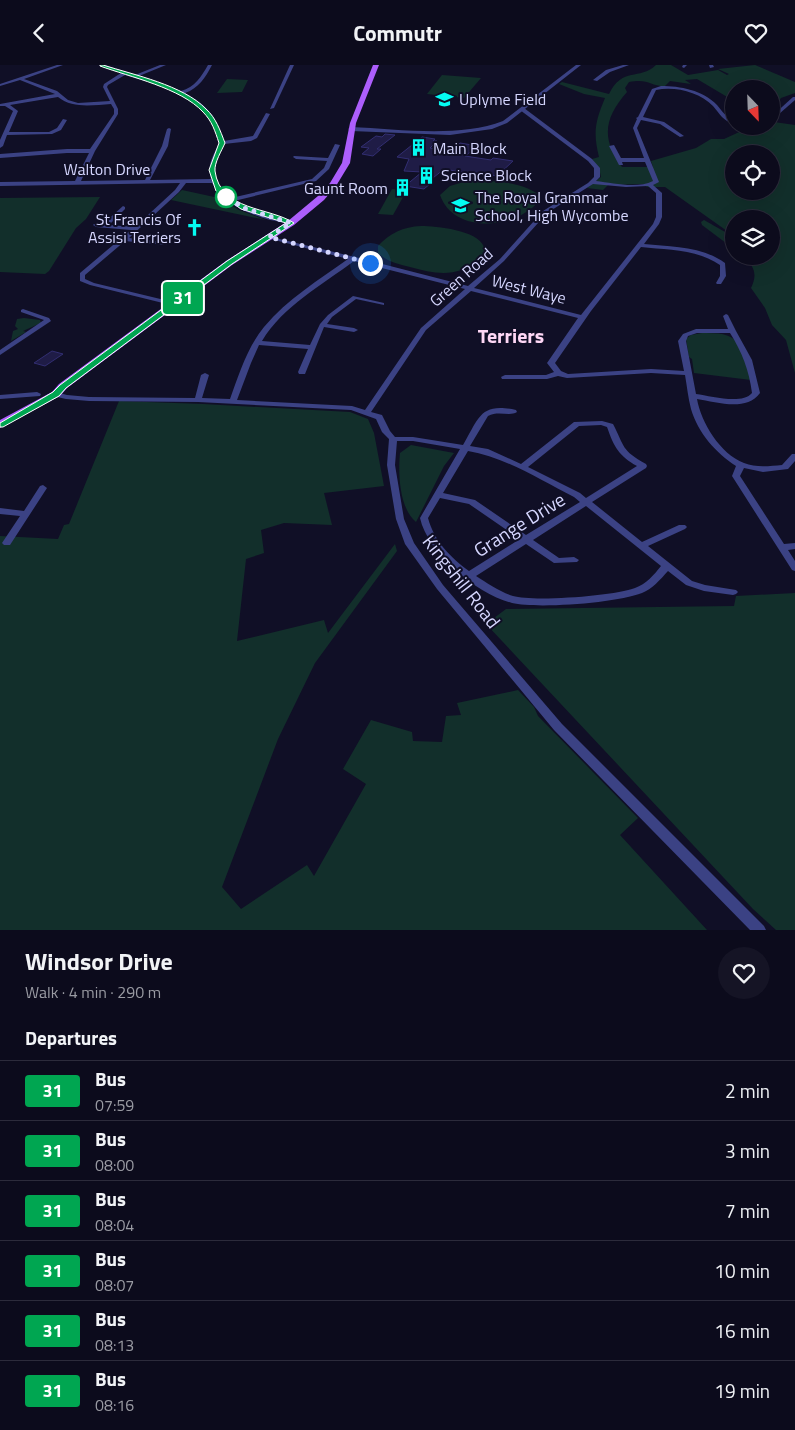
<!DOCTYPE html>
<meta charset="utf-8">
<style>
body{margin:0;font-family:"Titillium Web",sans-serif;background:#151425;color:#f1f3f6;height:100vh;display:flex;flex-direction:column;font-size:19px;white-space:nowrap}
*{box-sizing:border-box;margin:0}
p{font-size:16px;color:#9a9ba3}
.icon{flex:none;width:28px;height:28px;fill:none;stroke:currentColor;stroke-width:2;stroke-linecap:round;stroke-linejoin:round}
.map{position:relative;height:865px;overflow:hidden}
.side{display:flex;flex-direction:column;background:#0c0b1c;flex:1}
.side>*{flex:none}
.badge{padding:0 10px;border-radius:4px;font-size:18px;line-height:32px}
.needle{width:32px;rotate:157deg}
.buttons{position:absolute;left:725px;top:15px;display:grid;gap:10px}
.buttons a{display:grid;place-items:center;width:55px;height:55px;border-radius:50%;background:#0c0b1c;box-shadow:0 5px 20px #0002,0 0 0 1px #2c2b3b;font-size:25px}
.you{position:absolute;width:25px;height:25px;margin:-12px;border:4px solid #fff;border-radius:50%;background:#1a73e8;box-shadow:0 0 0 8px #1a73e833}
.map>.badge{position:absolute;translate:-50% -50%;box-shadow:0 0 0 2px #fff}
h2{padding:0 25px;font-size:19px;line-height:45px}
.round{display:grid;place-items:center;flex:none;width:52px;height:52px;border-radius:26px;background:#151425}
.overview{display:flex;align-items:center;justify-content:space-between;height:85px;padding:0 25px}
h1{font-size:24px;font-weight:700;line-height:38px}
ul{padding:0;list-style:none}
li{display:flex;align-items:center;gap:15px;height:60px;padding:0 25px;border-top:1px solid #2c2b3b}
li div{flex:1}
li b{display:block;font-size:19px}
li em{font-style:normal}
li .badge{min-width:55px;font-weight:700;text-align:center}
header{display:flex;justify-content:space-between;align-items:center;height:65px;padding:0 25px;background:#0c0b1c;font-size:22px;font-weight:700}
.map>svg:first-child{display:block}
</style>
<header><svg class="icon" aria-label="back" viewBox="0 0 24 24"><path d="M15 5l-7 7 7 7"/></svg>Commutr<svg class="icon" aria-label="heart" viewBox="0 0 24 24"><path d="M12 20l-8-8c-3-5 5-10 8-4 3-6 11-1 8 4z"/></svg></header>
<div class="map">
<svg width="795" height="865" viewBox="0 0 795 865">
<rect width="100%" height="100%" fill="#100f26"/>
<g fill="#122f2b" fill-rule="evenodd">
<path d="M656 0H671L688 10 718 5 727 10 729 9 718 4 755 0 795 17V28L781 33 773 44 778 45 771 51V24H734V36L697 14 685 15 691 19 670 16 665 21C649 21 649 13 629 17L625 23 627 27C604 53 601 74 622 102H653L651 96 696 83 711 74H724L748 63 771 61 774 57 795 60V308L786 275 772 260 765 243 751 223C758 209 754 201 743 191H771V154H734V171L665 122H647L643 119 608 120 603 125 587 123 601 112 599 103 592 94 599 92C593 67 595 57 605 33L584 29 559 19 562 17 609 29C623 1 639 16 656 0ZM734 89H771V126H734Z"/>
<polygon points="442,10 481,13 464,33 427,29"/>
<polygon points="227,14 248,15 242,27 217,28"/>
<path d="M467 116C489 115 519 116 538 129L539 136C516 164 454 170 440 130L450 121Z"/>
<polygon points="392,124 407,125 393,150 378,149"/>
<polygon points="182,125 219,133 239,145 266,155 171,135"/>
<polygon points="100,132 86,154 76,163 49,206 45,209 0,207 0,133"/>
<polygon points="704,155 725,167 734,175 734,184 702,160 701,157"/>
<path d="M421 161C436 161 478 165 484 182 486 187 482 192 479 195 457 213 435 209 410 202 399 199 387 197 378 188V181C390 168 403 162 421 161Z"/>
<polygon points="24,253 40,255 41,258 23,266 26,267 11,276 13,266 18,264 15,261 17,254"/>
<path d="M702 268C743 267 739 279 751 315L694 308 692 294 689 292 686 274 691 270Z"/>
<polygon points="119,336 203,339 350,347 368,354 374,368 384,421 324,428 332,460 284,458 261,465 264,488 246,494 237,576 324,555 328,568 395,479 397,486 315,598 278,674 222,822 241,844 307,800 314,811 366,719 343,704 371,655 412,667 413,676 442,677 446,651 461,650 457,638 518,625 534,642 538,651 638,753 620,770 707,865 0,865 0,471 58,474 64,460 69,459"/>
<path d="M411 380 454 388 444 401 416 457C399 443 398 408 400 388Z"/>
<polygon points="795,528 795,865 776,865 753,844 486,559 506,544 734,541 736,531"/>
</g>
<g fill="#1f1c46" stroke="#322e72">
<polygon points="385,69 395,70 377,84 381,84 373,91 362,89 369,83 361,82 376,71 382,72"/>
<polygon points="422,72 435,74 433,76 437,76 430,83 450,86 460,78 478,81 465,91 491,95 493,93 513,96 497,111 475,107 472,109 444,104 428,117 431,118 424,124 405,121 422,107 404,106 409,94 397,92"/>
<polygon points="52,286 63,289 45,301 34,298"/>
</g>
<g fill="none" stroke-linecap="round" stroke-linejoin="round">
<g fill="#3b4284" fill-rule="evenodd">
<path d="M57 0H63L24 14 57 26 68 35 78 38 110 36 103 22 104 19 121 8 99 0H105L135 10 160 0H166L139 11 181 26C195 22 201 12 208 0H212C205 13 199 23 185 28 208 41 216 51 224 76L253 71 266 48 270 49 257 73 251 76 224 79C213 103 209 114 231 133L312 114 324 103 327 96 296 94 293 92 294 91 328 93 335 79 340 80 329 104 316 116 234 136 257 147 293 157V159C286 159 278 156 270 155 246 148 225 140 212 118H186L179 127 129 173 164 177 167 179 166 180 125 176 85 210V214L94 218 177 238V240L175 241 90 220 80 216V208L119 175 120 173 131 165 96 162 93 160 94 159H103L123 141 125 142V144L109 160 135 162 175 125 180 118 0 121V117L75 116 89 88H67L0 93V89L67 84H90L114 49V44L111 39C93 40 73 44 58 32L10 40 18 46 9 67H49L57 63 63 54 67 55 61 65 52 69 7 70 3 81 0 83V75L13 46 5 41H0V39L55 29 20 15 0 21V19ZM125 10C154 19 198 28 214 59 216 65 218 72 219 78 213 92 207 98 211 114L150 115 168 81 171 64 169 63 167 64 162 81 145 115 81 116 95 86 118 49V44L107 22 108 20Z"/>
<polygon points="290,0 294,0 274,43 270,44"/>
<polygon points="623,0 629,0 610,7 597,16 593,15 606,5"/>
<polygon points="683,0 687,0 684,3 682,2"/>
<polygon points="709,0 713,0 714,2 710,3"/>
<path d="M661 21C680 21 703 25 717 40 722 46 726 52 734 56V59C723 56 720 49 713 41 699 27 675 21 656 25L643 52 664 57 684 71 680 72 660 59 641 55 637 63 659 117 653 120 662 128V152L659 159 644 179C671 182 702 181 725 198L726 211 721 219H717L716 218 720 211V200C697 184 667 185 641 182L591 246 555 298 561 306 568 309 651 304 684 306 678 276 683 269 696 264H728L723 251 726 249 728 250 736 266 752 295 760 328C746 347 717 337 697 334 701 357 720 389 744 398 756 403 770 401 782 400L792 389H795V396L788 404 763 407 744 403 740 411 784 479 795 478V484L788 485 795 496V506L792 505 732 411 736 401C716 388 698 368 691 344 688 333 687 321 685 310L651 308 567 313 558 311 547 314H502L501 312 505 310H546L554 307 547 298 578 253 471 226 426 265 371 347 382 350 390 366 395 372H413L463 380C479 353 480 337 516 345L517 347C509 352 499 345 488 351L470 381 488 384 521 399 574 357 602 356 613 359C625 382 621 385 646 399L647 401 646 403 592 437 642 477 679 460H685L687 462 685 464 648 481 692 516 705 520 736 525 738 527 736 529 733 530 704 526 686 520 668 506C660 515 652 524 642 528 617 538 537 544 512 538 477 529 428 489 420 453L460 384 413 376H397L395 400 404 454 414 478 443 520 562 659 764 861 766 865H750L554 665 437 524 405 479 396 454 387 400 389 374 382 367 376 354 351 345 198 337 89 336 66 334 53 331 52 329 56 327 67 330 89 332 195 333 201 310 205 308 209 310 202 333 230 334C239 309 247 283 264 262 287 234 319 215 348 194L267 173V171L355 192 468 221 500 194 543 146 588 118 594 112V103L588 96 520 45V43H524L592 94 600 103V112L596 116C613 118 637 124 653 116L645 97H622L623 100H619L609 81 614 80 621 93H644L633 63 637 54 636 53 638 52 652 24ZM593 119 626 122 648 121 656 128V152L653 159 581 250 474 223 504 196 547 148ZM354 196 465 224 421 263 365 345 352 341 237 335 251 298 259 280 308 284 298 307 299 309H305L324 262 354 267 358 265 354 263 327 259 332 252 356 234 384 240V238L353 231 328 250 320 259 310 280 262 276C283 241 322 220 354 196ZM697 268H730C742 287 749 305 752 328 742 340 711 331 696 329L686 276 688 271ZM601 360 607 362C614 382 619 391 637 401L586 433 580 428 528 402 579 361ZM468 386C505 392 540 415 574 432L580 437 526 470 475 435 443 428ZM440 433 469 439 520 474 469 506C451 493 434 476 428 453ZM586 441 661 501C654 510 646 519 635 523 615 531 533 537 513 531 500 527 487 518 476 511L526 479 554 498 577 497 579 495 574 492 559 493 533 475Z"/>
<polygon points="793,32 795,32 795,35 771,56 771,52"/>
<polygon points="23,244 49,253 51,256 0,290 0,285 44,255 21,247 21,245"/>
<polygon points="37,327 41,329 40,331 0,334 0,330"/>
<polygon points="43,420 47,423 10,480 4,480 2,478 20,451 0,449 0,443 24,446 40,421"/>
</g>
<path fill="#3b4284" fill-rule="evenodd" d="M576 0H581L507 58 492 64 450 70 351 66 348 64 351 62C398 64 459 73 503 56Z"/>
<polygon fill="#ac5efc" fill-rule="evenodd" points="373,0 379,0 356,58 350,98 336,121 324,135 294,160 232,200 67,323 60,331 0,363 0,355 52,327 59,319 226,196 288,156 318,131 330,118 342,98 350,58"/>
</g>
<path fill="#00a651" stroke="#fff" d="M100 1V0H103C134 10 183 20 206 44 216 53 220 65 225 78 222 85 214 98 215 106 220 146 270 142 294 158L232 199 66 323 59 331 3 362H0V358L53 327 60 320 227 196 286 158 241 144 216 126 209 105 219 78C215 66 212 56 203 47 181 23 130 12 100 1Z"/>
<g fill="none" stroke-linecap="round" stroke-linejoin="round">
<polyline stroke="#d5d6fe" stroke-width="5" stroke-dasharray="0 9" points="226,132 224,131 244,143 291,158 269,172 370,198"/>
</g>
<defs>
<symbol id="school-bare" viewBox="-9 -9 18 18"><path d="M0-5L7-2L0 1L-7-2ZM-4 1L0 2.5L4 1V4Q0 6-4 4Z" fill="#04fbf2" stroke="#100f26" stroke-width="2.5" paint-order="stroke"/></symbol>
<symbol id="building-bare" viewBox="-9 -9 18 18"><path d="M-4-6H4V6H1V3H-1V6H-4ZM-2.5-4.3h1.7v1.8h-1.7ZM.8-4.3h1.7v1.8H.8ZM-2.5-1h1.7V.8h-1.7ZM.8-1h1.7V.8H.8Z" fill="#04fbf2" stroke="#100f26" stroke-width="2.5" paint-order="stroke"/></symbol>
<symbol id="church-bare" viewBox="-9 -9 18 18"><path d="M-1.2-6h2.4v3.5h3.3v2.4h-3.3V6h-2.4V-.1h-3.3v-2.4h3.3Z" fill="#04fbf2" stroke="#100f26" stroke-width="2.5" paint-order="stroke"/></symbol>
</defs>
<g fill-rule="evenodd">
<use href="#school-bare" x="432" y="22" width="25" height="25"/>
<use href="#building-bare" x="406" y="70" width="25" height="25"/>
<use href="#building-bare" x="414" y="98" width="25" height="25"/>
<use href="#building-bare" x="390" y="110" width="25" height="25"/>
<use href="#school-bare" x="448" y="128" width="25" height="25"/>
<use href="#church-bare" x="182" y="150" width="25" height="25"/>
</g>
<circle fill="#fff" stroke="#00a651" stroke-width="2.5" cx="226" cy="132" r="10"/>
<g text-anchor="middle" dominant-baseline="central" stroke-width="4" stroke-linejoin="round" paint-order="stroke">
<g font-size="16" fill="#d5d6fe" stroke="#100f26" text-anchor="start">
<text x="459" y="34">Uplyme Field</text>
<text x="433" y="83">Main Block</text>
<text x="441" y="110">Science Block</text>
<text x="388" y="123" text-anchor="end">Gaunt Room</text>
<text x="475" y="132">The Royal Grammar<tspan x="475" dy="18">School, High Wycombe</tspan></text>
<text x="181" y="154" text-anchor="end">St Francis Of<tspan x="181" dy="18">Assisi Terriers</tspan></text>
</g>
<g font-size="16" fill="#d5d6fe" stroke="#100f26">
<text x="107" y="104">Walton Drive</text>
<text transform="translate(461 212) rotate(-42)">Green Road</text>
<text transform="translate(529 224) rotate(14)">West Waye</text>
</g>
<g font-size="19" fill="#d5d6fe" stroke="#100f26">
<text transform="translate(519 459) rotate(-32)">Grange Drive</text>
<text transform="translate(462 516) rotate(52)">Kingshill Road</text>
</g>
<g font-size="20" font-weight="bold" fill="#fed7f5" stroke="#100f26">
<text x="511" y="270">Terriers</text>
</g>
</g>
</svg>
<div class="buttons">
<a><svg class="needle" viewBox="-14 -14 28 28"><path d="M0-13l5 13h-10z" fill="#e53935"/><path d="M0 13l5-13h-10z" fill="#9a9ba3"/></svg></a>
<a><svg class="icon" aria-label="locate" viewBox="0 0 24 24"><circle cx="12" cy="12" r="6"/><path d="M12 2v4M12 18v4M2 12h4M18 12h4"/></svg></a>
<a><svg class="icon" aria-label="layers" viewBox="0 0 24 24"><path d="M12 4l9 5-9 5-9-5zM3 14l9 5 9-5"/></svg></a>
</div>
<div class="you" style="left:370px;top:198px"></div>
<b class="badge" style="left:183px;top:233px;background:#00a651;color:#fff">31</b>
</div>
<section class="side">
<div class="overview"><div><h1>Windsor Drive</h1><p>Walk · 4 min · 290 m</p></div><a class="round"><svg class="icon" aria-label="heart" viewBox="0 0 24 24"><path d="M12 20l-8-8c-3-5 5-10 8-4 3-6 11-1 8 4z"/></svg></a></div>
<h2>Departures</h2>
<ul>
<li><span class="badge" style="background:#00a651;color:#fff">31</span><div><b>Bus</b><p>07:59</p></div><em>2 min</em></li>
<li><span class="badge" style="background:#00a651;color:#fff">31</span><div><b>Bus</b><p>08:00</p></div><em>3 min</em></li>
<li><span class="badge" style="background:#00a651;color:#fff">31</span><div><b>Bus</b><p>08:04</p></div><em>7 min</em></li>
<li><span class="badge" style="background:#00a651;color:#fff">31</span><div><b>Bus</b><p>08:07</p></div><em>10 min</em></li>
<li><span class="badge" style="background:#00a651;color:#fff">31</span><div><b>Bus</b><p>08:13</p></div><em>16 min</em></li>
<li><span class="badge" style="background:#00a651;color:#fff">31</span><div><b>Bus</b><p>08:16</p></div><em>19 min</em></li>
</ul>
</section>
